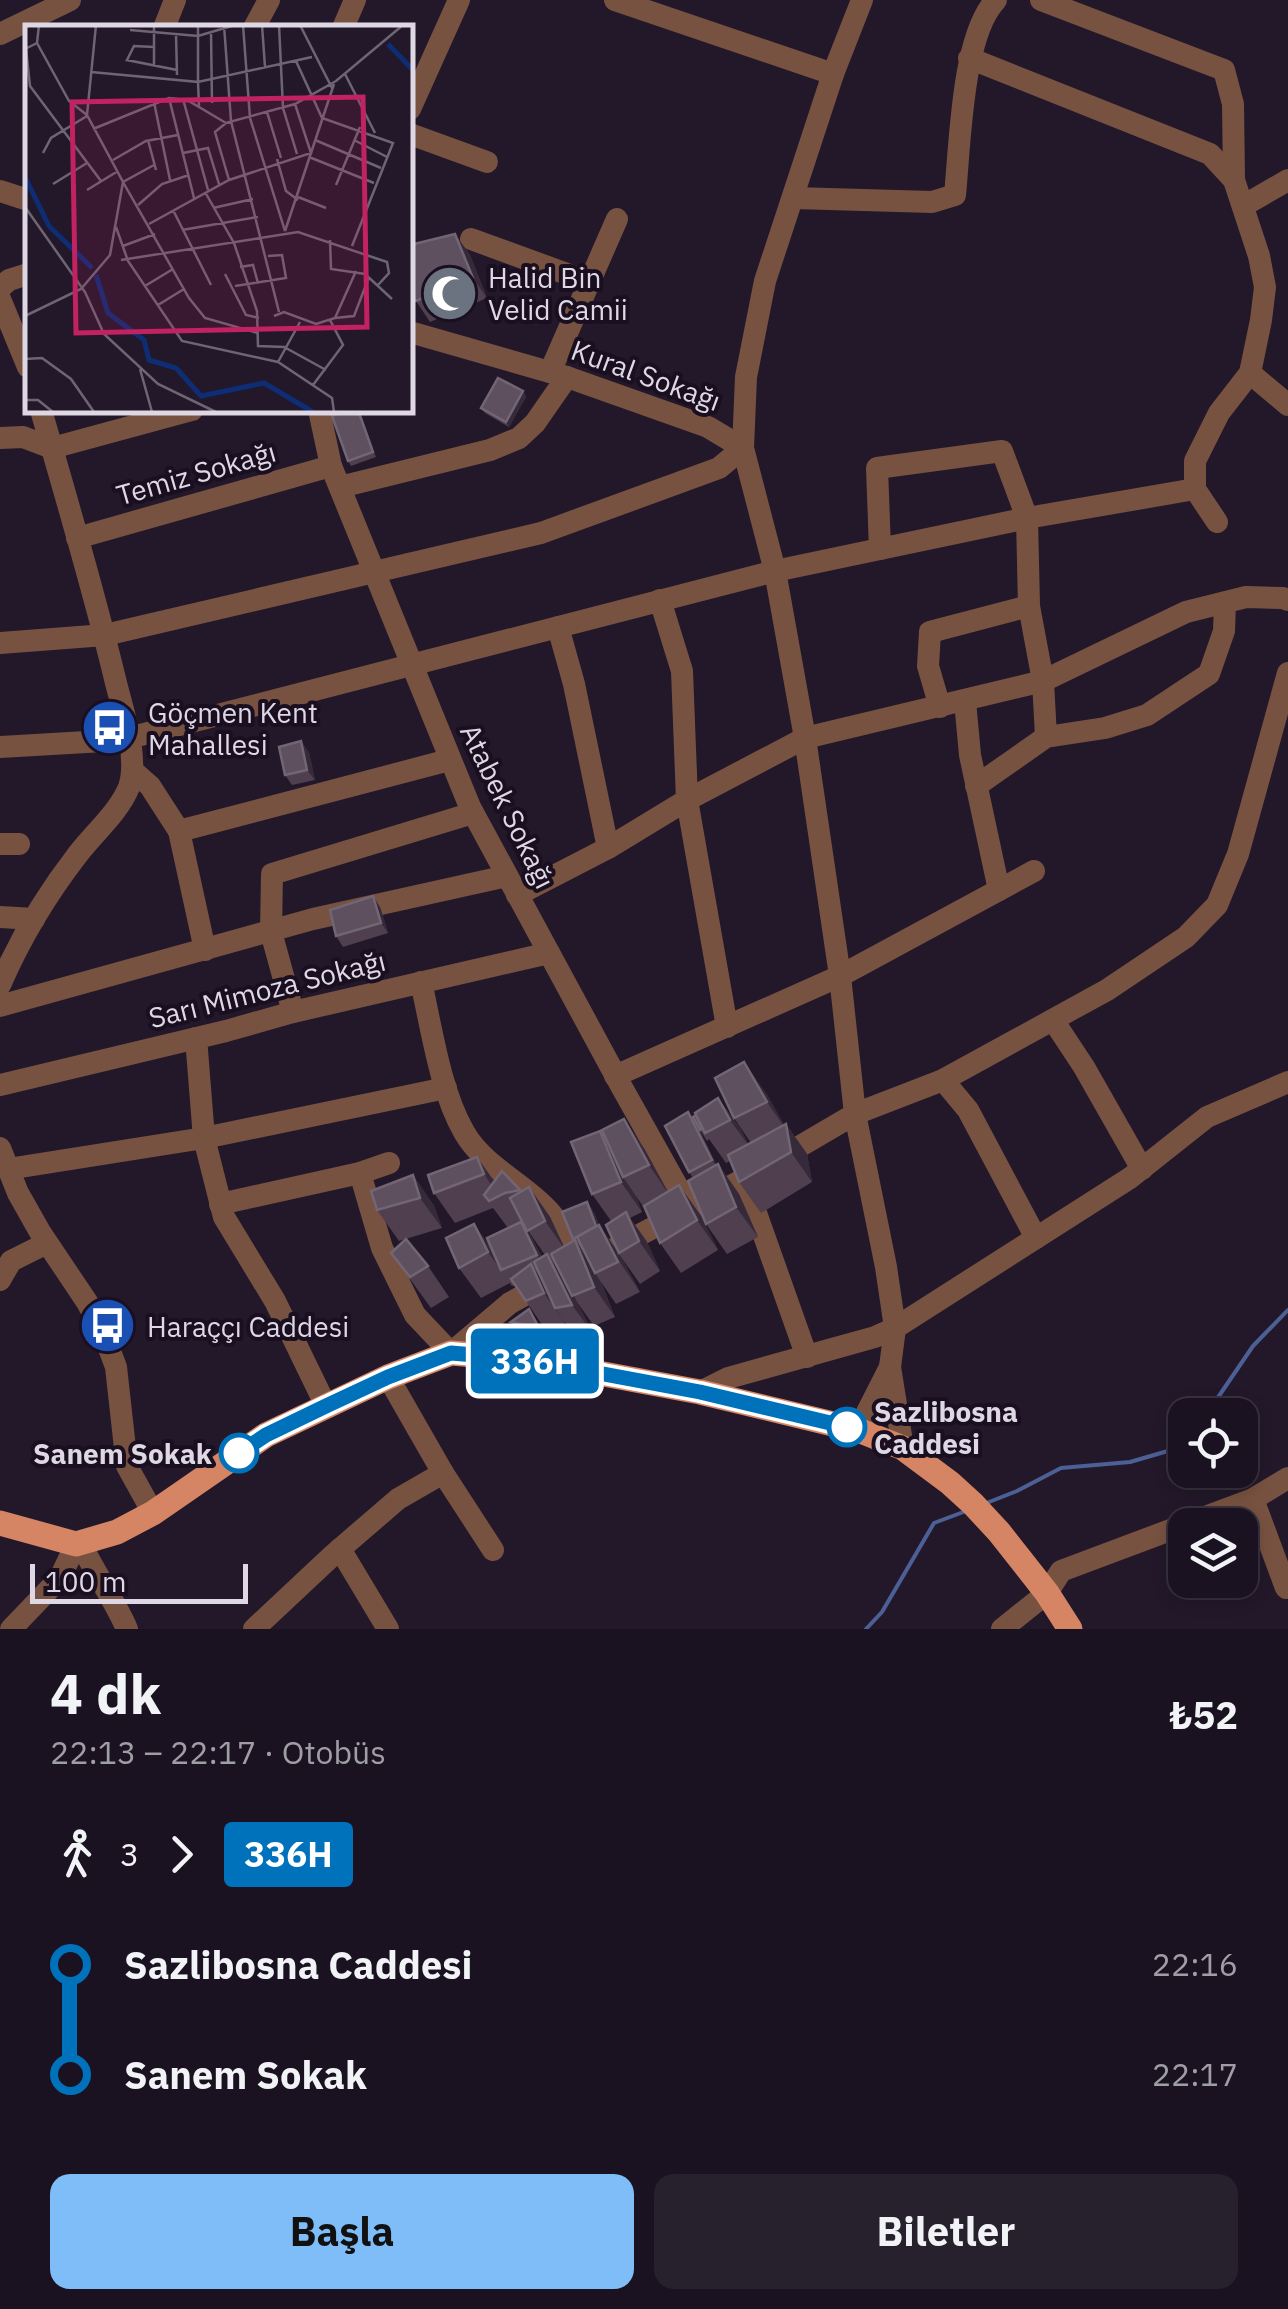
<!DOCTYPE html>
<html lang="tr">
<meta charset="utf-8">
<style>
body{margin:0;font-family:"IBM Plex Sans",sans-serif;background:#27202d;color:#f1f3f6;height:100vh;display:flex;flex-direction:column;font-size:38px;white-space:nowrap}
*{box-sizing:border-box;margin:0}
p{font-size:32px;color:#9f9ea5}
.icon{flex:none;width:55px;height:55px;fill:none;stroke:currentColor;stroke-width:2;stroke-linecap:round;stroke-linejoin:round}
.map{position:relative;height:1629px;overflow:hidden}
.sheet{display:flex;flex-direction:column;background:#1a1220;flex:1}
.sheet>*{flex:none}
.badge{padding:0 20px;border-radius:8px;font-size:35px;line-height:65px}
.buttons{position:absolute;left:1168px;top:1398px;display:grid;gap:20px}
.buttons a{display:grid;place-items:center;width:90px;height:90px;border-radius:20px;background:#1a1220;box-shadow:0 5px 15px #0003,0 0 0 2px #38323e;font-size:50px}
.scale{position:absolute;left:30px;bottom:25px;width:218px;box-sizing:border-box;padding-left:10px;border:5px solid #ded8e4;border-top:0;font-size:28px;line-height:35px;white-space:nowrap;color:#ded8e4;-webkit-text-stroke:8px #190f20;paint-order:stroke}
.map>.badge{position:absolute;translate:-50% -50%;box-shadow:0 0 0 5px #fff}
.legs{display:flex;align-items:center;gap:15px;height:110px;padding:0 50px;font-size:32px}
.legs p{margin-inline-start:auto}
.headline{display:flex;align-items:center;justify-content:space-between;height:170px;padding:0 50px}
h1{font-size:55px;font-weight:700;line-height:75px}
.action{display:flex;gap:20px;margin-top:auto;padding:20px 50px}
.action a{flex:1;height:115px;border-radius:20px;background:#7fbdf9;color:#111;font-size:40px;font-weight:700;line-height:115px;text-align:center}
.action a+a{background:#27202d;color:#f1f3f6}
ul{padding:0 50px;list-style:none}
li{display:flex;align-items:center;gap:35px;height:110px;font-size:38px}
li i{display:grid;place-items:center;width:15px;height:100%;margin:0 12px;background:currentColor}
li i::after{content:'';width:25px;height:25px;margin:-12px;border:8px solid;border-radius:50%;background:#1a1220}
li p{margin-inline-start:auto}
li:first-child i{background:linear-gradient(#0000 50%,currentColor 0)}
li:last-child i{background:linear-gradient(currentColor 50%,#0000 0)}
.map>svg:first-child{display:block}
</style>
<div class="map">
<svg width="1288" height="1629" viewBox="0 0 1288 1629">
<rect width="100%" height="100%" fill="#22182a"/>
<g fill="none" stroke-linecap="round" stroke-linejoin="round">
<g stroke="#4c6096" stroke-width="4">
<polyline points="1206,1415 1253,1346 1288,1310"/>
<polyline points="984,1504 1017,1491 1061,1468 1130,1462 1185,1446"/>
<polyline points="866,1629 882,1612 934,1523 966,1511"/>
</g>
<g stroke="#785241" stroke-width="22">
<polyline points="615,0 833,74"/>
<polyline points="862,0 833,74 765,281 746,377 743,448 775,571 805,738 840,976 855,1114 886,1267 895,1328 890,1367"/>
<polyline points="1041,0 1224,70 1233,104 1234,180"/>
<polyline points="164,28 175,0"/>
<polyline points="254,28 269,0"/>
<polyline points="343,28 355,0"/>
<polyline points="0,34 70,0"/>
<polyline points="969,58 1210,154 1234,180 1259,256 1265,287 1261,320 1250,373 1219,413 1195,461 1195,489 1217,522"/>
<polyline points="410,109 459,0"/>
<polyline points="410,134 487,162"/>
<polyline points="0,191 28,200"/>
<path d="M794 198 932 202 955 195C960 145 962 35 996 0"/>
<polyline points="1243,206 1288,180"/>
<polyline points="471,239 589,282"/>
<polyline points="0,288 9,280 28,274"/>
<polyline points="0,299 28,367"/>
<polyline points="550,372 617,219"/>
<polyline points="1250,373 1288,405"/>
<polyline points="319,410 331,466 470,807 620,1084 690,1209"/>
<polyline points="0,438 23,437 52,448 192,410"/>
<polyline points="340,487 490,450 519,438 535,423 567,377"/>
<polyline points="77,538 331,466"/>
<polyline points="880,549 877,468 1002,451 1027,518 1029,606 1043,681 1046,737"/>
<polyline points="660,600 682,671 687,800 727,1027"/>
<polyline points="558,627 574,684 608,848"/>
<polyline points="0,643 105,635 541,533 719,468 743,448 708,427 567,377 410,332"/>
<polyline points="965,701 970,755 999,890"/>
<polyline points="940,707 928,666 930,632 1029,606"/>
<polyline points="0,747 121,740 775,571 1027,518 1195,489"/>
<polyline points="133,771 150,786 179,831 449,760"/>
<polyline points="976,786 1046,737 1105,728 1147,715 1209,674 1224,631 1225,603"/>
<polyline points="179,831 205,950"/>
<polyline points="0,844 19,844"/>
<polyline points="517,895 608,848 687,800 805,738 1043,681 1186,612 1246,597 1283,598 1288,600"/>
<polyline points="0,917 34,919"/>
<path d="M421 982C432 1030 440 1090 464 1132 482 1164 519 1181 544 1206 562 1223 570 1244 580 1266"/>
<path d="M0 985C20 939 47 894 78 854 94 833 119 812 129 787 139 759 123 711 116 683 94 591 67 501 41 410"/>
<polyline points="0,1006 313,919 507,876"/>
<polyline points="293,1012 271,932 272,874 473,813"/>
<polyline points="1053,1020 1084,1067 1142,1169"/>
<polyline points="196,1038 204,1138 224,1217 275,1301 326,1406"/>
<polyline points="615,1076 840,976 1034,871"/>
<polyline points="943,1080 968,1110 1036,1238"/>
<polyline points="0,1085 226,1031 293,1012 549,953"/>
<polyline points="0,1148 18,1193 40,1232 87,1302 104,1335 116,1367 127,1466 153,1513"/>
<polyline points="8,1169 204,1138 446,1088"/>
<polyline points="360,1173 382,1248 415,1315 451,1353 510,1303 548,1282"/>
<polyline points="744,1179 807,1357"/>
<polyline points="220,1204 360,1173 389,1163"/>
<polyline points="617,1247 744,1179 855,1114 943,1080 1107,990 1186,937 1217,905 1238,854 1288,673"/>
<polyline points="0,1280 11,1261 47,1243"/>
<polyline points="388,1377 443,1473 493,1550"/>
<polyline points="700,1392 728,1378 875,1337 895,1328 1130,1178 1207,1117 1288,1082"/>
<polyline points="858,1430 890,1367 903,1448"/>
<polyline points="1253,1499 1286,1588"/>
<path d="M80 1542C94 1572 114 1599 127 1629"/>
<polyline points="340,1549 388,1629"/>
<polyline points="11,1629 60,1578 76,1544"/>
<polyline points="254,1629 333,1555 398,1499 443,1473"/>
<polyline points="1002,1629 1047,1593 1061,1571 1253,1499 1288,1478"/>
</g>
<polyline stroke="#d58563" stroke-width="25" points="0,1523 76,1544 117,1532 153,1513 266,1435 388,1377 451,1353 523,1359 700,1392 858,1430 903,1448 950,1483 973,1504 999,1532 1047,1593 1070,1629"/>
</g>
<g fill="#4f3f4f" fill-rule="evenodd">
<polygon points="455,234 470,255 487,298 430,322 416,301"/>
<polygon points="523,391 526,397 509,427 485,413 481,408"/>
<polygon points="348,410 359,410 360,412 376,457 351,466 348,461"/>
<polygon points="309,752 315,780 292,785 285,775"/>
<polygon points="380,907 388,933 343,947 336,936"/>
<polygon points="766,1093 784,1125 786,1124 807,1154 812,1182 761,1213 739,1182 730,1161 726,1163 709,1139 707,1141 697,1125 716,1164 718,1164 739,1194 758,1237 727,1254 706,1224 693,1178 689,1172 694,1120 718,1098 740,1128 748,1144 751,1143 734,1118"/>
<path d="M624 1119 645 1150 668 1192 679 1185 701 1216 718 1250 681 1273 660 1243 645 1207 644 1208 636 1196 642 1212 630 1218 647 1242 660 1271 640 1284 621 1257 640 1292 616 1304 601 1282 615 1317 594 1326 577 1302 594 1335 576 1338 564 1321 565 1323 547 1332 515 1285 512 1286 510 1283 481 1298 459 1268 474 1224 492 1250 508 1228 493 1208 455 1223 434 1193 477 1157 494 1181 502 1171 521 1191 529 1187 550 1217 564 1247 574 1241 562 1212H594L599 1225 618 1252 611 1221 592 1194 600 1131 606 1138ZM523 1225H524L545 1255 542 1257 532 1238Z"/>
<polygon points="413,1175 434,1206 442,1228 399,1241 377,1210"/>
<polygon points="391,1253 428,1266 449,1297 431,1308"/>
<polygon points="529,1309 536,1320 547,1339 519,1333 511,1322"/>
</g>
<g fill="#36293a">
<polygon points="455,234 470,255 487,298 473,278"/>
<polygon points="523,391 526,397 509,427 506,422"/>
<polygon points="358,410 360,412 376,457 373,452"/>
<polygon points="301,741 309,752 315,780 307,770"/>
<polygon points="373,896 380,907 388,933 381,923"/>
<polygon points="744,1062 766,1093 787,1131 786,1124 807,1154 812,1182 791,1152 787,1131 767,1102"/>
<polygon points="718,1098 740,1128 752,1150 730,1120"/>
<polygon points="688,1112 695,1122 719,1171 712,1160"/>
<polygon points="624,1119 645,1150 670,1196 649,1165"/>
<polygon points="600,1131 622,1161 623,1177 636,1196 642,1212 621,1182"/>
<polygon points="477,1157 498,1187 499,1196 484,1174"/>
<polygon points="718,1164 739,1194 758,1237 736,1207"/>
<polygon points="413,1175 434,1206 442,1228 420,1198"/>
<polygon points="679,1185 701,1216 718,1250 697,1220"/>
<polygon points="529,1187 550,1217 566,1251 545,1221"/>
<polygon points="587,1202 594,1212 599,1225 620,1255 640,1292 597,1228"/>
<polygon points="626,1212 647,1242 660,1271 639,1241"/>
<polygon points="521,1222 532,1238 548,1270 537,1255"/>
<polygon points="474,1224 495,1255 501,1270 488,1252"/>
<polygon points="575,1240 597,1272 595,1273 601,1282 615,1317 594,1287"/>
<polygon points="547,1254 568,1284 594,1335 572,1305"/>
<polygon points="531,1264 552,1295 555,1308 565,1323 544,1293"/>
</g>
<g fill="#5e505f" stroke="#726574" stroke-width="2.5">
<polygon points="455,234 473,278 416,301 410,292 410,245"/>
<polygon points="498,378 523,391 506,422 481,408"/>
<polygon points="348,410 358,410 373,452 348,461 332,416"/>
<polygon points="301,741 307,770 285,775 279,747"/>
<polygon points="373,896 381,923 336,936 330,910"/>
<polygon points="744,1062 767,1102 734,1118 715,1078"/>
<polygon points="718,1098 730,1120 705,1133 695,1113"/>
<polygon points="688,1112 712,1160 689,1172 665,1126"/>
<polygon points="696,1115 702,1128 700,1130 693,1117"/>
<polygon points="624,1119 649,1165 623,1177 602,1130"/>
<polygon points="786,1124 791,1152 739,1182 728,1155"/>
<polygon points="600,1131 621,1182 592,1194 571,1142"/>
<polygon points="477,1157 484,1174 434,1193 428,1175"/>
<polygon points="718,1164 736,1207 706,1224 688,1181"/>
<polygon points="502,1171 520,1190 505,1193 489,1201 484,1195"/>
<polygon points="413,1175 420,1198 377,1210 371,1191"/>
<polygon points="679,1185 697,1220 660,1243 644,1206"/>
<polygon points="529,1187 545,1221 527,1231 510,1198"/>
<polygon points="587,1202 596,1226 573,1239 562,1212"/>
<polygon points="626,1212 639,1241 619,1253 606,1225"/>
<polygon points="521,1222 537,1255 501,1270 487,1238"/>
<polygon points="474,1224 488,1252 459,1268 446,1238"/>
<polygon points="599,1225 618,1262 595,1273 577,1237"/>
<polygon points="406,1239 428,1266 410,1277 391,1253"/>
<polygon points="575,1240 594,1287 572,1296 551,1254"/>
<polygon points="547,1254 572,1305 555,1308 534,1262"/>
<polygon points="531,1264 544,1293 526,1301 511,1279"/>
<polygon points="529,1309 539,1328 511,1322"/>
</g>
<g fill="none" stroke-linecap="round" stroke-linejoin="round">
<defs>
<polyline id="line-1" points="239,1453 266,1435 326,1406 388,1377 451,1353 523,1359 700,1392 847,1427"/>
</defs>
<use href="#line-1" stroke="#fff" stroke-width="22"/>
<use href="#line-1" stroke="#0072bc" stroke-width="15"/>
</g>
<defs>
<symbol id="mosque-disc" viewBox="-11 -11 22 22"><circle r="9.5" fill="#6b7280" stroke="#190f20"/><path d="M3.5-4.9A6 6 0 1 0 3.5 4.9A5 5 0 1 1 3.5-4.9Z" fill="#fff"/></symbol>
<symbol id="bus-disc" viewBox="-11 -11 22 22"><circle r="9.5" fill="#1a4fb4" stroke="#190f20"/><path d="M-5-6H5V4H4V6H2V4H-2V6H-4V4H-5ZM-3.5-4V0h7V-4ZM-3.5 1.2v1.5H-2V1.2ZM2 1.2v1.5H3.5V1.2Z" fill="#fff"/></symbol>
</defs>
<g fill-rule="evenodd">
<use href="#mosque-disc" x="418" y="262" width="63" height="63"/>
<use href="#bus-disc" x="78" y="696" width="63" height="63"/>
<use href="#bus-disc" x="76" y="1294" width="63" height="63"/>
</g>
<g fill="#fff" stroke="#0072bc" stroke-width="5">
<circle cx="847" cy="1427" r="18"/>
<circle cx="239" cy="1453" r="18"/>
</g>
<g text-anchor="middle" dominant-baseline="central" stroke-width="8" stroke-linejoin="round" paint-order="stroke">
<g font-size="28" fill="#ded8e4" stroke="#190f20" text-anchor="start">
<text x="488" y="277">Halid Bin<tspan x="488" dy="32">Velid Camii</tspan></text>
<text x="148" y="712">Göçmen Kent<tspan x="148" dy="32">Mahallesi</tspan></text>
<text x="147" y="1326">Haraççı Caddesi</text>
</g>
<g font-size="28" fill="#ded8e4" stroke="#190f20">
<text transform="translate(646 375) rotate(20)">Kural Sokağı</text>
<text transform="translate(196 473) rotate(-16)">Temiz Sokağı</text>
<text transform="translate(508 806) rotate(64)">Atabek Sokağı</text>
<text transform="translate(267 989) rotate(-14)">Sarı Mimoza Sokağı</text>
</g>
<g font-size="28" font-weight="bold" fill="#ded8e4" stroke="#190f20" text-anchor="start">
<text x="874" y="1411">Sazlibosna<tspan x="874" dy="32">Caddesi</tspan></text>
<text x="212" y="1453" text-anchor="end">Sanem Sokak</text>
</g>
</g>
<g transform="translate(25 25)">
<rect width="388" height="388" fill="#22182a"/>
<path fill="none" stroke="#0e2d75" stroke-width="5" d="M363 19 388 45M0 152 24 201 67 243M71 250 83 288 119 315 124 335 151 343 176 371 239 358 288 387"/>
<path fill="none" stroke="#6d6574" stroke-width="2.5" d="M129 0V40M173 0V57L287 32M199 0 206 96 254 287M218 0 225 93 260 206M237 0 240 42M254 0 258 83 272 129M275 0 307 63M105 5 173 11 210 0M186 7 187 78M151 9 152 50M12 18 44 76 62 90M129 22 109 21 102 35 152 45M0 24 12 18 14 0M1 24 5 61 76 156M271 36 297 93 368 118 327 221M66 47 173 57 174 81M320 49 350 108M144 73 169 173M158 74 183 165M129 77 145 155M242 87 256 133M201 98 190 107 204 155M68 104 144 73 162 75 201 98 270 79 311 56 378 0M123 115 131 145M290 115 356 143M329 115 362 132M18 128 26 113 62 91M158 128 183 123 194 159M284 132 349 158M252 134 261 166 273 175M88 135 121 116 153 110M129 140 98 157 164 273 180 293 233 308M28 159 62 138M311 160 335 102M62 165 93 146M180 167 209 218 232 286 233 321 259 322 301 345M273 172 301 183M113 180 137 159 164 150M0 182 60 267 79 309 133 359 191 387M188 183 228 174M148 185 186 260M124 199 204 155 286 128 270 79M91 202 103 236 157 316 253 337 307 373 309 387M157 205 233 192M260 206 309 59M305 215 306 244 340 249 367 274M98 221 130 209M96 235 273 207 362 237 364 248 353 260M215 242 228 240 233 258M200 249 221 290 234 293M120 261 148 244M210 261 261 253 257 230 243 231M133 280 159 264M0 291 56 264 85 230 98 157 62 90 71 0M249 291 259 287 291 299 310 293 331 246M310 293 329 291 344 252M0 334 17 333 46 354 69 387M253 337 275 297M115 344 127 387M288 360 318 320 305 295M0 375H13L28 387"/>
<path fill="#c32262" fill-opacity="0.15" stroke="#c32262" stroke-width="5" d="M338 72 342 302 51 308 47 77Z"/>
<rect width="388" height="388" fill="none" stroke="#ded8e4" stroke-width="5"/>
</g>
</svg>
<div class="buttons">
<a><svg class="icon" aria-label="locate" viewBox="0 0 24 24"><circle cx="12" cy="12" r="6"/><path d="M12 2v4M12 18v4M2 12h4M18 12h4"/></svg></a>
<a><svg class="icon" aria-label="layers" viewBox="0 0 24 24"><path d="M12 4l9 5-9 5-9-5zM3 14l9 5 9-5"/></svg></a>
</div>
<div class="scale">100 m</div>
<b class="badge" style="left:535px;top:1361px;background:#0072bc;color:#fff">336H</b>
</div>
<section class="sheet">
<div class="headline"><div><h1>4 dk</h1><p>22:13 – 22:17 · Otobüs</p></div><b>₺52</b></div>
<div class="legs"><svg class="icon" aria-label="walk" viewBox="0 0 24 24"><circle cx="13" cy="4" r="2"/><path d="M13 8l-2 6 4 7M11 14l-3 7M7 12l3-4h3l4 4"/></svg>3<svg class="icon" aria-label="forward" viewBox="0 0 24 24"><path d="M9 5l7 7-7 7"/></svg><b class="badge" style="background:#0072bc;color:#fff">336H</b></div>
<ul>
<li><i style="color:#0072bc"></i><b>Sazlibosna Caddesi</b><p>22:16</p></li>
<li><i style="color:#0072bc"></i><b>Sanem Sokak</b><p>22:17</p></li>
</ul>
<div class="action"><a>Başla</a><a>Biletler</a></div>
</section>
